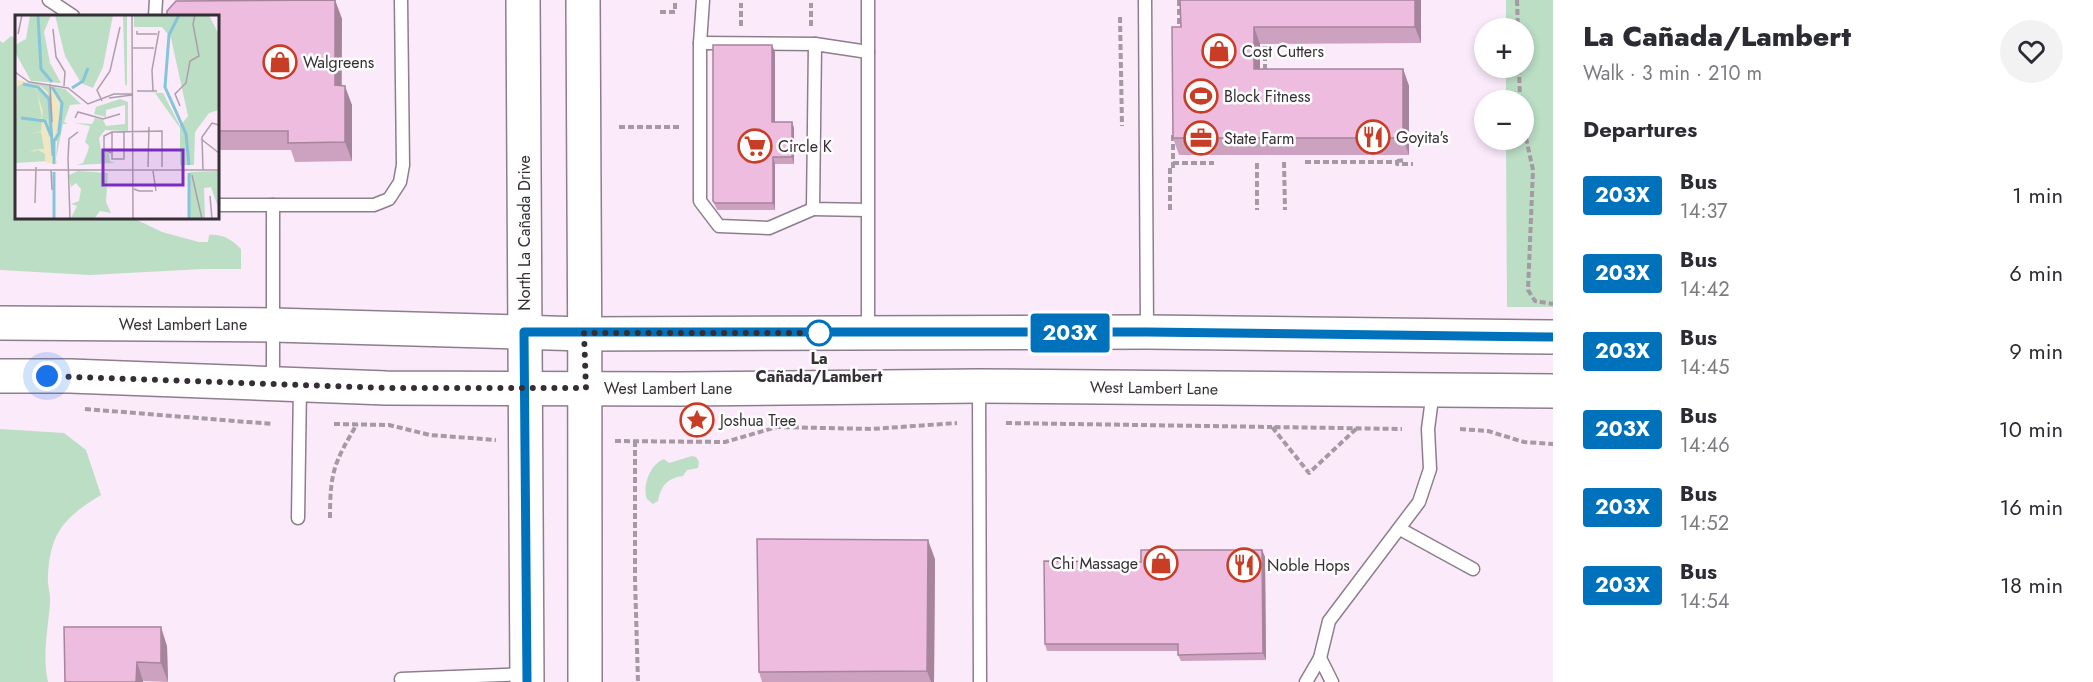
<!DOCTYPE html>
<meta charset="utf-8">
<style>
body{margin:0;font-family:Jost,sans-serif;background:#f2f2f3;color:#2b2b33;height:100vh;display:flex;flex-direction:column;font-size:22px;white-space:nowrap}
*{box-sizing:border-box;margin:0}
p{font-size:20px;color:#7c7c81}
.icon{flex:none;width:33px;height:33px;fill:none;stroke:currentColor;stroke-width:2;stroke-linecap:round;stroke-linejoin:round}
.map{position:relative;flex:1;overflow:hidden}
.drawer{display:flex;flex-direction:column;background:#fff;width:540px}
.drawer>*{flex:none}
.badge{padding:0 12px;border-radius:4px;font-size:21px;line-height:39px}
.tools{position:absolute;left:1474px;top:18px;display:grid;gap:12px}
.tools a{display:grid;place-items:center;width:60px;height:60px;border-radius:50%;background:#fff;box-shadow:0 3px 9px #0003;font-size:30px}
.you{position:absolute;width:30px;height:30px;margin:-15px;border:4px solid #fff;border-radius:50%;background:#1a73e8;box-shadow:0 0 0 9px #1a73e833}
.map>.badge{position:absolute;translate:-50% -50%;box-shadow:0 0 0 3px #fff}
h2{padding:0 30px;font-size:22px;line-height:54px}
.round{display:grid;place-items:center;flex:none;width:63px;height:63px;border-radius:32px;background:#f2f2f3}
.headline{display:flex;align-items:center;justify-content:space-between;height:102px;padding:0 30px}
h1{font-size:28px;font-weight:800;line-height:45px}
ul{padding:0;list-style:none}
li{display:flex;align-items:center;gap:18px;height:78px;padding:0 30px}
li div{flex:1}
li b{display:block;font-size:22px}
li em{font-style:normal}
li .badge{min-width:66px;font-weight:700;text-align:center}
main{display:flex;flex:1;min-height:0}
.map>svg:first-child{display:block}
</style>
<main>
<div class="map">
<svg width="1553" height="682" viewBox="0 0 1553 682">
<rect width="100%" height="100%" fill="#fbeafa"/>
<g fill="#bbdec5">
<polygon points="1506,0 1553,0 1553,307 1507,307 1506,140 1524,140 1524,100 1506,100 1506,68 1524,68 1524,28 1506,28"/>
<path d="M11 36 16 39V218H133L162 232 199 242H208L209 235C223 234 231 239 241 249V269H203L90 275 0 270V41L3 43Z"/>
<path d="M0 429 64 433 86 450 101 495C65 517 50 532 48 576 47 585 51 594 50 603 48 630 42 656 48 682H0Z"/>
<path d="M692 456 696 457 699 462 698 468 687 470 683 476C667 478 661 486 658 501L653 504 647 499C642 486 650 464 664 459L669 463Z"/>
</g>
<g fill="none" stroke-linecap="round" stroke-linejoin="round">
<defs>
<g id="lane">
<polyline points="49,0 73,16"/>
<polyline points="703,0 700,43 700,201 719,226 769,228 813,209"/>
<polyline points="1145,0 1147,331"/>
<polyline points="155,16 156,0"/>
<polyline points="700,43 815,44"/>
<polyline points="218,205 374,205 389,199 400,182 403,165 401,0"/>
<polyline points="867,210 813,209 815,44 868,52"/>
<polyline points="868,332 868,0"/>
<polyline points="273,384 273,205"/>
<polyline points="979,386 980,682"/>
<polyline points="298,518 300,386"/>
<polyline points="1400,529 1473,569"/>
<polyline points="1320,658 1329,621 1419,502 1430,469 1428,429 1433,391"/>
<polyline points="401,679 526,674"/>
<polyline points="1306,682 1320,658 1332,682"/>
</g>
<g id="secondary">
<polyline points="0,323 274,325 584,334 1147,332 1553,337"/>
<polyline points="0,376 70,376 386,388 680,389 979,386 1553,391"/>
</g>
<g id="primary">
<polyline points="523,0 527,682"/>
<path d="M583 0C584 227 586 455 585 682"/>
</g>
</defs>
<use href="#lane" stroke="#8d7e8c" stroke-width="15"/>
<use href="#secondary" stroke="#8d7e8c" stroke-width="36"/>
<use href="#primary" stroke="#8d7e8c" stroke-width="36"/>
<g stroke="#a599a4" stroke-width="4" stroke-dasharray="6 3" stroke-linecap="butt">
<polyline points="1179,0 1179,29"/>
<polyline points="1517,0 1518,28"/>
<polyline points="660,12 675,12 675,0"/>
<polyline points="1120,17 1122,126"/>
<polyline points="741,26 741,3"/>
<polyline points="811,26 811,3"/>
<polyline points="1265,46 1265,74"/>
<polyline points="1519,68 1520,100"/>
<polyline points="619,127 681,127"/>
<polyline points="1524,129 1533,170 1528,290 1535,301 1553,304"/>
<polyline points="1173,135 1173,168"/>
<polyline points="1397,161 1406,160"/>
<polyline points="1284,162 1285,210"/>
<polyline points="1305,162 1397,162 1397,164 1413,164"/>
<polyline points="1173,163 1214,163"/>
<polyline points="1257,163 1257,210"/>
<polyline points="1170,168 1170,210"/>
<polyline points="85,409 273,424"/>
<polyline points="1006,423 1272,427"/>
<polyline points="334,424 389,425 430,435 496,440"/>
<polyline points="1356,429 1309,473 1272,427 1402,429"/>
<polyline points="1460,429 1488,431 1524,442 1553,444"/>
<polyline points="615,441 725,442 777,427 871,429 957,423"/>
<polyline points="635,441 635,579 638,682"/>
<path d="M330 518C330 472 334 463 357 424"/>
</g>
<use href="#lane" stroke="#fff" stroke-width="12"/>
<use href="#secondary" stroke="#fff" stroke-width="33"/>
<use href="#primary" stroke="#fff" stroke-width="33"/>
</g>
<g fill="#cca2c0">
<polygon points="335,0 342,19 342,86 352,105 352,161 295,162 291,150 218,150 218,16"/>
<polygon points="1180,0 1421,0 1421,43 1260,44 1260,69 1403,69 1409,86 1409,155 1179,155 1173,138 1181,27"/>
<polygon points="775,52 775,122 794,128 794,164 775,164 775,210 717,210 713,201"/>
<polygon points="1262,550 1265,557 1266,660 1181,661 1178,655 1178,651 1047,651 1045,644 1141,562"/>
<polygon points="935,559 934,682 762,682 759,672"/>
<polygon points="167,646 168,682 143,681 143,682 65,682"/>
</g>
<g fill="#a6849c">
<polygon points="335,0 342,19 341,104 335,85"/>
<polygon points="1415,0 1421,0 1421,43 1415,27"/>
<polygon points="1254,27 1260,44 1260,86 1254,69"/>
<polygon points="772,45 775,52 775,128 772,122"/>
<polygon points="1403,69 1409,86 1409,155 1403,138"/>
<polygon points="345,86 352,105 352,161 345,142"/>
<polygon points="792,122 794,128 794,164 792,157"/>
<polygon points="773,157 775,164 775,210 773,203"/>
<polygon points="928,540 935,559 934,682 931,682 927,671"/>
<polygon points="1262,550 1265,557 1266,660 1263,653"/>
<polygon points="161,627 167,646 168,682 161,663"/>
<polygon points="137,662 143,681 143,682 136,682"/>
</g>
<g fill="#edbcdf" stroke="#a6849c" stroke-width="1.5">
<polygon points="335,0 335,85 345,86 345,142 288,143 288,131 218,131 218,16 167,16 167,11 176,1"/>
<polygon points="1180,0 1415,0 1415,27 1254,27 1254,69 1403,69 1403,138 1173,138 1172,27 1181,27"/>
<polygon points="713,45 772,45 772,122 792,122 792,157 773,157 773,203 715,203 713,201"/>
<polygon points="757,539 928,540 927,671 759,672"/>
<polygon points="1141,550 1262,550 1263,653 1178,655 1178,644 1045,644 1044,561 1141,562"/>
<polygon points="64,627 161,627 161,663 137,662 136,682 65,682"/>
</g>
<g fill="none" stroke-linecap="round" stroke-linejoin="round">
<defs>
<polyline id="line" points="527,682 524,332 1147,332 1553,337"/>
</defs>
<use href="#line" stroke="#fff" stroke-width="14"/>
<use href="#line" stroke="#0072bc" stroke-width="9"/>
<polyline stroke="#352f35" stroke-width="6" stroke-dasharray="0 10.8" points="47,376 386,388 586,388 584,333 824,333 819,333"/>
</g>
<defs>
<symbol id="shop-ring" viewBox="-11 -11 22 22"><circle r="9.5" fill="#fdfdfd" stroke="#c83d25" stroke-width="1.5"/><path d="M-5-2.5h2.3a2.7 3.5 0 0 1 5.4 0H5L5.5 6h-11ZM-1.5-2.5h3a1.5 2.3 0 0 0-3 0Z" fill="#c83d25"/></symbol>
<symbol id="stadium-ring" viewBox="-11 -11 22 22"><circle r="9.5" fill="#fdfdfd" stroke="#c83d25" stroke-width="1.5"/><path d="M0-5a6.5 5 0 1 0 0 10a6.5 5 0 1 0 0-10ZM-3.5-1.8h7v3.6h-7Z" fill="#c83d25"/></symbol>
<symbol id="restaurant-ring" viewBox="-11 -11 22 22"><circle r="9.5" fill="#fdfdfd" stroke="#c83d25" stroke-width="1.5"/><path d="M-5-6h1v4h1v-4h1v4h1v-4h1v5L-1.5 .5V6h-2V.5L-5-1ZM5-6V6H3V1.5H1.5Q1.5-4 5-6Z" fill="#c83d25"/></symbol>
<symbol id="office-ring" viewBox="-11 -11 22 22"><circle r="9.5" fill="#fdfdfd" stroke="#c83d25" stroke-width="1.5"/><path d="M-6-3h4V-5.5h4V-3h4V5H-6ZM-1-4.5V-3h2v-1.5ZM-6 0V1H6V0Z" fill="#c83d25"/></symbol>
<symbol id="supermarket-ring" viewBox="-11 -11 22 22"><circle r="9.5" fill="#fdfdfd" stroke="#c83d25" stroke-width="1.5"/><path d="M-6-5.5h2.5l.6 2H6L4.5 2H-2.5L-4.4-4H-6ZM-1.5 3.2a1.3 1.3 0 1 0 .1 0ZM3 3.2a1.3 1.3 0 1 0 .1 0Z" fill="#c83d25"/></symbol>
<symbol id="sight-ring" viewBox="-11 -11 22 22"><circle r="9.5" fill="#fdfdfd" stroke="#c83d25" stroke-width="1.5"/><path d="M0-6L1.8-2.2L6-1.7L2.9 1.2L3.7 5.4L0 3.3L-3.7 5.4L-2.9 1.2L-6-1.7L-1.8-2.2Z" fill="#c83d25"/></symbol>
</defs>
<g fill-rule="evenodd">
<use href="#shop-ring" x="1200" y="32" width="38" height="38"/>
<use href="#shop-ring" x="261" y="43" width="38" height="38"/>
<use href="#stadium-ring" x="1182" y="77" width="38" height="38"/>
<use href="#restaurant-ring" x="1354" y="118" width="38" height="38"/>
<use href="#office-ring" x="1182" y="119" width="38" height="38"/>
<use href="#supermarket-ring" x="736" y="127" width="38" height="38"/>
<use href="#sight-ring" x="678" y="401" width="38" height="38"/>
<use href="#shop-ring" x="1142" y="544" width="38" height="38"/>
<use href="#restaurant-ring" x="1225" y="546" width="38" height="38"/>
</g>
<circle fill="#fff" stroke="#0072bc" stroke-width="3" cx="819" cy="333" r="12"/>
<g text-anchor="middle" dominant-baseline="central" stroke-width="5" stroke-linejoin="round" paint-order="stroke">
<g font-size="16" fill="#352f35" stroke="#fdfdfd" text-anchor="start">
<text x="1242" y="51">Cost Cutters</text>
<text x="303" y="62">Walgreens</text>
<text x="1224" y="96">Block Fitness</text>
<text x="1396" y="137">Goyita's</text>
<text x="1224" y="138">State Farm</text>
<text x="778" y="146">Circle K</text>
<text x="720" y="420">Joshua Tree</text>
<text x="1138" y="563" text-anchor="end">Chi Massage</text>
<text x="1267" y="565">Noble Hops</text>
</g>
<g font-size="16" fill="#352f35" stroke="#fdfdfd">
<text transform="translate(524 233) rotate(-90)">North La Cañada Drive</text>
<text x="183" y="324">West Lambert Lane</text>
<text x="668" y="388">West Lambert Lane</text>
<text transform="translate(1154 388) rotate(1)">West Lambert Lane</text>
</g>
<g font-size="16" font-weight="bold" fill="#352f35" stroke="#fdfdfd">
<text x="819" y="358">La<tspan x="819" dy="18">Cañada/Lambert</tspan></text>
</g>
</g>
<g transform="translate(15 15)">
<rect width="204" height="204" fill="#fbeafa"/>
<path d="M15 0H36L29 17 35 48 46 68 16 66 0 37V30L11 24ZM40 0H98L88 52 78 73 66 68 50 41ZM108 0H112V71L110 69ZM119 0H194L204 20V95L194 98 180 117 179 150H165V113L140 78 121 77 148 78 165 111 173 101 156 23 147 12H119ZM2 65 3 70 4 66 50 74 66 89 55 90 49 107 53 109H48L41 144 42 126H38L44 119 43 115 38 126 34 146 0 148ZM105 84 113 87V116L90 115 84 123 86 135 94 138 95 146 100 148 62 150 68 148 73 136 74 131 70 127 75 111 59 108 77 109 80 103 88 105 91 111 110 109V90L91 95V102L79 99 81 92ZM63 156 93 158 91 187 96 198 85 196 79 204 56 203 62 191 56 189 64 186 66 174 61 168 56 172 54 160ZM204 156V195L196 172 189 173 190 204H175V157Z" fill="#bbdec5"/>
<path d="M3 65 26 71 33 77 34 85 35 71 46 86 48 81 54 76 48 81 40 125 38 141 41 144 43 148 42 149 40 145V149L30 147V139L23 135 21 134V136L15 137 21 134H29L26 117 13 119 26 116 27 105 11 104 6 103H27L28 96 20 72 7 69 0 73ZM21 72 33 84 36 120 32 104H27Z" fill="#f0e6c1" fill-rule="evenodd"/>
<path fill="none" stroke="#84c5d9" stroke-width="3" d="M23 0 26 54 37 67M164 0 154 20 150 72 171 119 174 150M8 69 23 72 34 84 38 141M37 72 47 88 44 118 39 126V149M57 73 68 66 73 53M6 103 30 106 36 121M39 204V157M174 204V158"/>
<path fill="none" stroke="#ac9fab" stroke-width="1.5" d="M117 0 118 204M38 14 41 42 50 57 49 71M4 15 3 19 7 0M122 16V19H142M118 33H139M0 57 14 67 53 73 73 89 99 79H117M122 76H142M138 76 137 55 144 16M35 80 37 107 35 69M94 83 117 80M87 86 82 75 95 56 105 12M165 91 160 79 171 68 175 46 184 41 178 9 180 0M60 103 63 97 88 104 105 99M109 117V144H97V117L147 116V152M186 124 204 138M96 138 89 134V121L97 117M53 143 55 204M53 144 54 124 63 117M133 152 134 112M0 155H204M36 155 37 175M188 155 187 122 197 108 204 110M138 156 141 176M177 160 187 204M119 174 124 176H138H133M195 181 197 204M20 188 21 152"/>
<path fill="#7b2cbf" fill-opacity="0.15" stroke="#7b2cbf" stroke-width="3" d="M88 135H168V170H88Z"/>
<rect width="204" height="204" fill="none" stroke="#352f35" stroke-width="3"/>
</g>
</svg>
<div class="tools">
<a>+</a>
<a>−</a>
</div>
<div class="you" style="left:47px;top:376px"></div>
<b class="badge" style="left:1070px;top:333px;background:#0072bc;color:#fff">203X</b>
</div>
<section class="drawer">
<div class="headline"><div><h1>La Cañada/Lambert</h1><p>Walk · 3 min · 210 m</p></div><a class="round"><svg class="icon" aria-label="heart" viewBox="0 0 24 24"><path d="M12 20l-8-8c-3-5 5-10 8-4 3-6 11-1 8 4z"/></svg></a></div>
<h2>Departures</h2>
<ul>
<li><span class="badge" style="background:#0072bc;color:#fff">203X</span><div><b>Bus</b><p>14:37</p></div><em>1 min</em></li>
<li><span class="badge" style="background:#0072bc;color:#fff">203X</span><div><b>Bus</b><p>14:42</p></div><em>6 min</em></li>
<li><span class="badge" style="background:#0072bc;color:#fff">203X</span><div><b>Bus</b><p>14:45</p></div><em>9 min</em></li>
<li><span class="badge" style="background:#0072bc;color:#fff">203X</span><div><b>Bus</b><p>14:46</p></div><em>10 min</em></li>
<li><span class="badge" style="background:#0072bc;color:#fff">203X</span><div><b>Bus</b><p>14:52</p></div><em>16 min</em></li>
<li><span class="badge" style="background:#0072bc;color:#fff">203X</span><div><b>Bus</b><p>14:54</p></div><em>18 min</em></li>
</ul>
</section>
</main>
